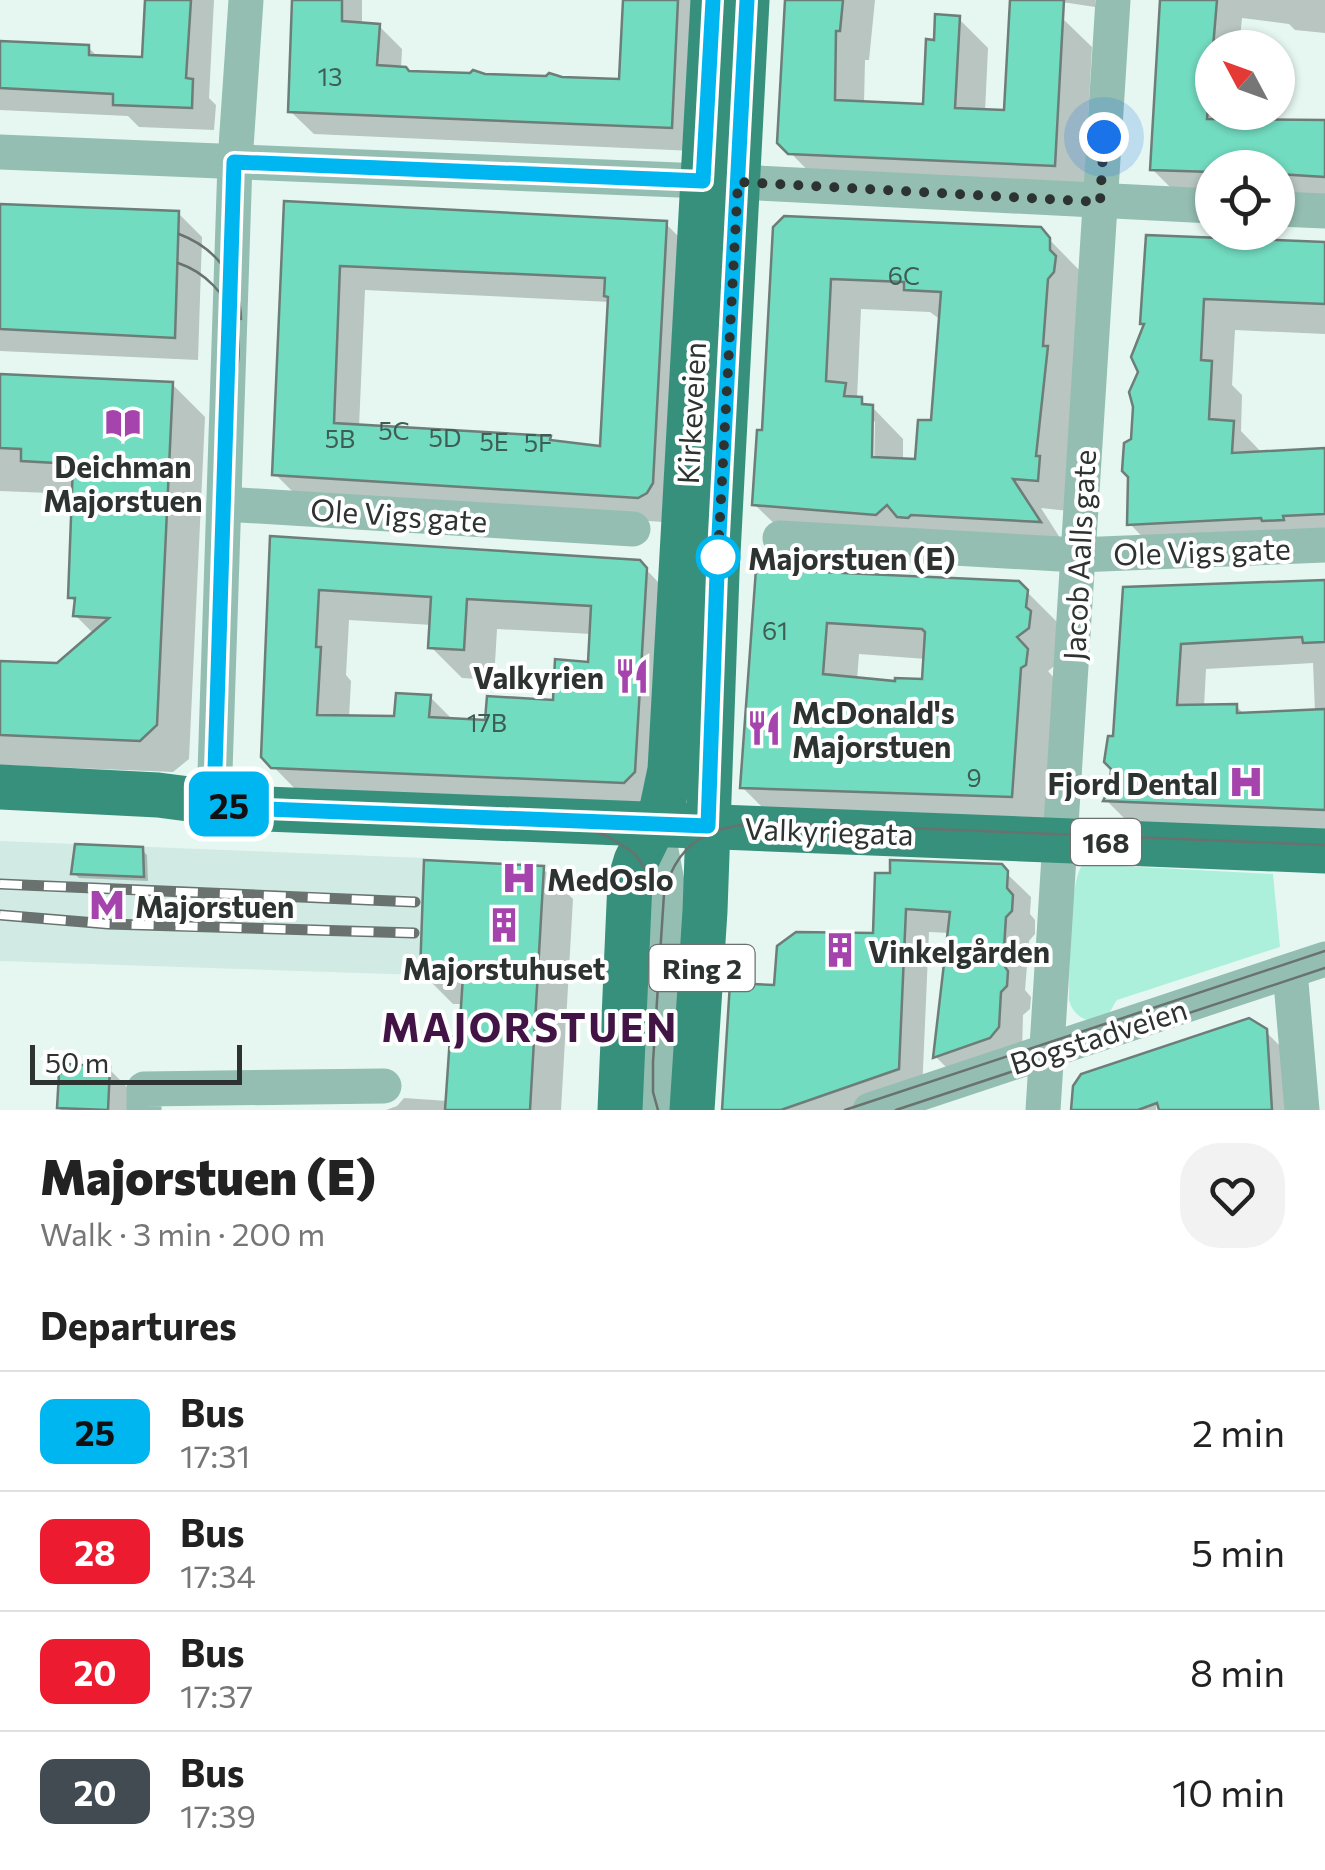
<!DOCTYPE html>
<meta charset="utf-8">
<style>
body{margin:0;font-family:Commissioner,sans-serif;background:#f2f2f2;color:#222;height:100vh;display:flex;flex-direction:column;font-size:38px;white-space:nowrap}
*{box-sizing:border-box;margin:0}
p{font-size:32px;color:#767676}
.icon{flex:none;width:55px;height:55px;fill:none;stroke:currentColor;stroke-width:2;stroke-linecap:round;stroke-linejoin:round}
.map{position:relative;height:1110px;overflow:hidden}
.drawer{display:flex;flex-direction:column;background:#fff;flex:1}
.drawer>*{flex:none}
.badge{padding:0 20px;border-radius:15px;font-size:35px;line-height:65px}
.needle{width:65px;rotate:311deg}
.tools{position:absolute;left:1195px;top:30px;display:grid;gap:20px}
.tools a{display:grid;place-items:center;width:100px;height:100px;border-radius:50%;background:#fff;box-shadow:0 2px 8px #0004;font-size:50px}
.scale{position:absolute;left:30px;bottom:25px;width:212px;box-sizing:border-box;padding-left:10px;border:5px solid #2d3331;border-top:0;font-size:28px;line-height:35px;white-space:nowrap;color:#2d3331;-webkit-text-stroke:8px #fff;paint-order:stroke}
.you{position:absolute;width:50px;height:50px;margin:-25px;border:8px solid #fff;border-radius:50%;background:#1a73e8;box-shadow:0 0 0 15px #1a73e833}
.map>.badge{position:absolute;translate:-50% -50%;box-shadow:0 0 0 5px #fff}
h2{padding:0 40px;font-size:38px;line-height:90px}
.round{display:grid;place-items:center;flex:none;width:105px;height:105px;border-radius:40px;background:#f2f2f2}
.summary{display:flex;align-items:center;justify-content:space-between;height:170px;padding:0 40px}
h1{font-size:48px;font-weight:800;line-height:75px}
ul{padding:0;list-style:none}
li{display:flex;align-items:center;gap:30px;height:120px;padding:0 40px;border-top:2px solid #e0e0e0}
li div{flex:1}
li b{display:block;font-size:38px}
li em{font-style:normal}
li .badge{min-width:110px;font-weight:700;text-align:center}
.map>svg:first-child{display:block}
</style>
<div class="map">
<svg width="1325" height="1110" viewBox="0 0 1325 1110">
<rect width="100%" height="100%" fill="#e6f7f1"/>
<polygon fill="#d1eae3" points="0,841 424,858 420,975 0,961"/>
<path fill="#acf0dc" d="M1083 864 1273 874 1280 947 1117 1000C1113 1005 1112 1010 1108 1014 1093 1029 1073 1017 1069 1000 1070 972 1068 882 1083 864Z"/>
<g fill="#0003" fill-rule="evenodd">
<polygon points="147,0 214,0 209,98 216,105 214,130 139,127 128,116 0,110 0,43 88,47 99,58 145,60"/>
<polygon points="295,0 362,0 362,25 379,26 402,49 401,69 409,73 622,82 626,0 702,0 694,151 314,134 290,111"/>
<polygon points="787,0 875,0 869,60 865,60 864,104 926,107 936,42 958,18 988,48 985,112 1006,112 1062,18 1092,47 1084,195 820,183 780,142"/>
<polygon points="1049,0 1095,0 1095,7"/>
<polygon points="1163,0 1325,0 1325,33 1295,30 1289,24 1242,18 1239,48 1212,48 1212,112 1234,112 1233,123 1325,123 1325,201 1278,198 1278,168 1212,168 1212,196 1177,194 1152,169"/>
<path d="M286 204 666 224 691 249 664 522 300 499 275 474ZM365 290 610 302 602 449 553 442 549 439 359 427Z"/>
<polygon points="0,206 178,213 202,237 198,360 0,351"/>
<path d="M776 228 1040 230 1081 272 1069 511 1041 508 1069 552 786 535 754 504 765 433ZM861 309 930 312 941 320 933 423 918 462 903 461V439L872 407 857 399ZM870 418 875 422 874 470H869Z"/>
<polygon points="1325,245 1325,334 1235,330 1232,385 1242,395 1241,431 1264,455 1325,453 1325,546 1161,556 1130,524 1133,441 1146,326 1143,323"/>
<polygon points="0,377 172,384 205,417 189,759 173,772 0,765 0,664 58,666 94,634 75,615 77,604 70,597 74,494 0,491"/>
<path d="M272 539 639 562 677 602 665 803 305 799 263 756ZM349 620 432 625 431 647 462 678 494 680 497 629 592 634 591 665 555 703 487 723 454 721 430 697 396 719 349 718 351 681 346 675Z"/>
<path d="M759 572 1018 583 1060 625 1061 661 1048 671 1060 685 1044 829 775 820 742 787ZM859 654 926 659 924 682 857 680Z"/>
<path d="M1325 581V833L1132 826 1106 800 1112 788 1125 589ZM1313 663 1315 712 1245 715 1236 706 1204 707 1206 669Z"/>
<polygon points="142,850 147,855 148,881 79,878 74,873"/>
<polygon points="1000,867 1031,897 1030,914 1035,920 1035,934 1029,941 1025,990 1031,997 1030,1009 1023,1015 1022,1051 959,1080 936,1057 950,933 929,932 922,1092 871,1110 724,1110 776,987 875,935 878,875"/>
<polygon points="543,869 573,899 561,1110 360,1110 386,1110 397,1106 404,1098 448,1101 461,1039 463,1004 453,1004 423,974"/>
<polygon points="1265,1031 1296,1062 1300,1110 1162,1110 1157,1095 1156,1110 1074,1110"/>
<polygon points="109,1069 139,1099 139,1110 60,1110 61,1075"/>
</g>
<g fill="#72dcc1" stroke="#6d7d78" stroke-width="2.5" fill-rule="evenodd">
<polygon points="145,0 191,0 186,78 193,79 192,108 113,105 113,94 0,88 0,41 89,45 89,55 142,57"/>
<polygon points="292,0 342,0 342,21 380,24 377,65 406,67 409,71 470,73 473,70 485,74 546,76 549,73 562,77 619,79 623,0 678,0 672,128 288,112"/>
<polygon points="785,0 843,0 840,31 836,31 835,100 923,104 926,39 934,40 935,14 960,16 955,108 1004,110 1010,0 1064,0 1055,166 788,154 777,143"/>
<polygon points="1160,0 1217,0 1207,119 1325,120 1325,177 1278,174 1278,168 1212,168 1212,172 1150,170"/>
<path d="M284 201 667 221 653 483 647 493 638 498 272 475ZM340 266 605 278 604 296 608 297 600 446 550 440 551 436 334 423Z"/>
<polygon points="0,204 179,211 175,338 0,329"/>
<path d="M784 216 1041 227 1050 238V250L1056 256 1054 272 1048 279 1043 346H1048L1036 456H1040L1038 481 1013 479 1041 522 911 515 908 518 897 517 887 505 876 515 752 505 757 430H762L773 227ZM831 279 904 282V290L941 292 931 420H918L915 459 872 457 873 405 862 404V397L844 396 846 383 826 381Z"/>
<polygon points="1146,235 1325,242 1325,304 1204,299 1201,360 1212,361 1209,419 1234,421 1232,453 1325,448 1325,514 1283,516 1284,520 1262,521 1261,518 1127,525 1128,477 1122,471 1124,443 1131,439 1133,407 1129,392 1138,372 1131,357 1144,324 1140,324"/>
<polygon points="0,374 173,382 157,725 140,741 0,735 0,661 57,663 109,618 73,616 75,598 68,598 73,464 21,461 21,449 0,448"/>
<path d="M270 536 640 560 647 568 635 772 624 783 271 768 261 757ZM319 590 431 597 428 648 464 650 467 599 591 606 588 662 555 659 553 700 487 696 485 720 429 717 431 695 396 693 394 716 317 715 321 647H316Z"/>
<path d="M756 569 1019 581 1028 590 1026 607 1031 611 1029 628 1017 637 1028 649 1026 665 1021 668 1012 797 740 788ZM827 623 922 629 925 632 922 679 895 678V681L823 674Z"/>
<polygon points="1325,580 1325,642 1303,643 1302,637 1181,644 1177,705 1237,704 1237,713 1325,709 1325,810 1103,801 1110,787 1111,769 1104,762 1108,736 1113,736 1123,587"/>
<polygon points="75,844 143,847 144,877 71,874"/>
<polygon points="424,860 544,866 530,1110 445,1110 450,1037 459,1037 463,976 420,975"/>
<polygon points="890,860 1002,864 1008,871 1007,888 1013,895 1012,911 1006,917 1003,964 1008,971 1007,986 1001,992 999,1027 990,1038 933,1058 950,912 906,909 899,1069 781,1110 722,1110 730,983 774,985 777,946 796,932 873,933 875,873 890,873"/>
<polygon points="1249,1018 1267,1029 1272,1110 1159,1110 1157,1103 1138,1110 1071,1110 1073,1086 1081,1074"/>
<polygon points="68,1064 110,1067 108,1110 57,1108 59,1073 68,1073"/>
</g>
<g fill="none" stroke-linecap="round" stroke-linejoin="round">
<g stroke="#94beb1" stroke-width="35">
<polyline points="0,152 703,181"/>
<polyline points="738,182 1212,206"/>
<polyline points="1278,209 1325,211"/>
<polyline points="224,504 633,529"/>
<polyline points="780,538 1077,555 1325,545"/>
<polyline points="214,802 235,162 246,0"/>
<polyline points="656,824 667,882 667,909 657,1083 659,1110"/>
<polyline points="1290,971 1302,1110"/>
<polyline points="144,1110 144,1089 384,1086"/>
<polyline points="870,1110 1325,959"/>
<polyline points="1043,1110 1113,0"/>
</g>
<g stroke="#37907b" stroke-width="45">
<polyline points="0,787 158,795 266,809 1325,851"/>
<polyline points="620,1110 630,881 636,861 662,808 670,770 713,0"/>
<polyline points="692,1110 705,911 717,573 747,0"/>
</g>
<g stroke="#69726f" stroke-width="2.5">
<path d="M179 234C216 248 240 279 241 319"/>
<path d="M178 263C205 272 226 294 235 321 246 357 230 392 227 428 221 527 222 628 216 728 218 772 243 806 288 815L586 829 607 836 634 853 653 880"/>
<path d="M658 1110 653 1092V1062L664 894C679 830 727 822 785 823L1325 845"/>
<polyline points="845,1110 1325,951"/>
<polyline points="896,1110 1325,968"/>
</g>
<defs>
<g id="rail">
<polyline points="0,884 415,902"/>
<polyline points="0,915 108,924 414,933"/>
</g>
</defs>
<use href="#rail" stroke="#69726f" stroke-width="11"/>
<use href="#rail" stroke="#fff" stroke-width="8" stroke-dasharray="22" stroke-linecap="butt"/>
</g>
<g fill="none" stroke-linecap="round" stroke-linejoin="round">
<defs>
<polyline id="line" points="713,0 703,181 234,162 214,802 266,809 708,826 717,573 747,0"/>
</defs>
<use href="#line" stroke="#fff" stroke-width="22"/>
<use href="#line" stroke="#00b6f1" stroke-width="15"/>
<polyline stroke="#2d3331" stroke-width="10" stroke-dasharray="0 18" points="718,557 717,573 738,182 1100,202 1104,137"/>
</g>
<defs>
<symbol id="library-bare" viewBox="-9 -9 18 18"><path d="M-6-4Q-3-5.5-.7-3.5V5Q-3 3-6 4ZM6-4Q3-5.5 .7-3.5V5Q3 3 6 4Z" fill="#a444ac" stroke="#fff" stroke-width="2.5" paint-order="stroke"/></symbol>
<symbol id="restaurant-bare" viewBox="-9 -9 18 18"><path d="M-5-6h1v4h1v-4h1v4h1v-4h1v5L-1.5 .5V6h-2V.5L-5-1ZM5-6V6H3V1.5H1.5Q1.5-4 5-6Z" fill="#a444ac" stroke="#fff" stroke-width="2.5" paint-order="stroke"/></symbol>
<symbol id="hospital-bare" viewBox="-9 -9 18 18"><path d="M-5-5h3v3.5h4V-5h3V5h-3V1.5h-4V5h-3Z" fill="#a444ac" stroke="#fff" stroke-width="2.5" paint-order="stroke"/></symbol>
<symbol id="metro-bare" viewBox="-9 -9 18 18"><path d="M-5.5 5V-5H-3L0 0L3-5H5.5V5H3V-.5L0 4L-3-.5V5Z" fill="#a444ac" stroke="#fff" stroke-width="2.5" paint-order="stroke"/></symbol>
<symbol id="building-bare" viewBox="-9 -9 18 18"><path d="M-4-6H4V6H1V3H-1V6H-4ZM-2.5-4.3h1.7v1.8h-1.7ZM.8-4.3h1.7v1.8H.8ZM-2.5-1h1.7V.8h-1.7ZM.8-1h1.7V.8H.8Z" fill="#a444ac" stroke="#fff" stroke-width="2.5" paint-order="stroke"/></symbol>
</defs>
<g fill-rule="evenodd">
<use href="#library-bare" x="98" y="398" width="50" height="50"/>
<use href="#restaurant-bare" x="607" y="651" width="50" height="50"/>
<use href="#restaurant-bare" x="739" y="703" width="50" height="50"/>
<use href="#hospital-bare" x="1221" y="757" width="50" height="50"/>
<use href="#hospital-bare" x="494" y="853" width="50" height="50"/>
<use href="#metro-bare" x="82" y="880" width="50" height="50"/>
<use href="#building-bare" x="479" y="900" width="50" height="50"/>
<use href="#building-bare" x="815" y="925" width="50" height="50"/>
</g>
<circle fill="#fff" stroke="#00b6f1" stroke-width="5" cx="718" cy="557" r="20"/>
<g text-anchor="middle" dominant-baseline="central" stroke-width="8" stroke-linejoin="round" paint-order="stroke">
<g font-size="25" fill="#3e5d55">
<text x="330" y="76">13</text>
<text x="904" y="275">6C</text>
<text x="394" y="430">5C</text>
<text x="445" y="437">5D</text>
<text x="340" y="438">5B</text>
<text x="494" y="441">5E</text>
<text x="538" y="442">5F</text>
<text x="775" y="630">61</text>
<text x="487" y="722">17B</text>
<text x="974" y="777">9</text>
</g>
<g fill="#fff" stroke="#6c706f" stroke-width="2.5">
<rect x="1071" y="819" width="70" height="46" rx="8"/>
<rect x="649.5" y="945" width="105" height="46" rx="8"/>
</g>
<g font-size="28" font-weight="bold" fill="#2d3331">
<text x="1106" y="842">168</text>
<text x="702" y="968">Ring 2</text>
</g>
<g font-size="30" fill="#2d3331" stroke="#fff">
<text transform="translate(690 413) rotate(-87)">Kirkeveien</text>
<text transform="translate(399 514) rotate(4)">Ole Vigs gate</text>
<text transform="translate(1202 550) rotate(-2)">Ole Vigs gate</text>
<text transform="translate(1078 555) rotate(-87)">Jacob Aalls gate</text>
<text transform="translate(829 830) rotate(2)">Valkyriegata</text>
<text transform="translate(1098 1035) rotate(-18)">Bogstadveien</text>
</g>
<g font-size="30" font-weight="bold" fill="#2d3331" stroke="#fff" text-anchor="start">
<text x="123" y="465" text-anchor="middle">Deichman<tspan x="123" dy="34">Majorstuen</tspan></text>
<text x="604" y="676" text-anchor="end">Valkyrien</text>
<text x="792" y="711">McDonald's<tspan x="792" dy="34">Majorstuen</tspan></text>
<text x="1218" y="782" text-anchor="end">Fjord Dental</text>
<text x="547" y="878">MedOslo</text>
<text x="135" y="905">Majorstuen</text>
<text x="868" y="950">Vinkelgården</text>
<text x="504" y="967" text-anchor="middle">Majorstuhuset</text>
</g>
<g font-size="30" font-weight="bold" fill="#2d3331" stroke="#fff" text-anchor="start">
<text x="748" y="557">Majorstuen (E)</text>
</g>
<g font-size="40" font-weight="bold" letter-spacing="2.5" fill="#421446" stroke="#fff">
<text x="530" y="1025">MAJORSTUEN</text>
</g>
</g>
</svg>
<div class="tools">
<a><svg class="needle" viewBox="-14 -14 28 28"><path d="M0-13l5 13h-10z" fill="#e53935"/><path d="M0 13l5-13h-10z" fill="#767676"/></svg></a>
<a><svg class="icon" aria-label="locate" viewBox="0 0 24 24"><circle cx="12" cy="12" r="6"/><path d="M12 2v4M12 18v4M2 12h4M18 12h4"/></svg></a>
</div>
<div class="scale">50 m</div>
<div class="you" style="left:1104px;top:137px"></div>
<b class="badge" style="left:229px;top:804px;background:#00b6f1;color:#111">25</b>
</div>
<section class="drawer">
<div class="summary"><div><h1>Majorstuen (E)</h1><p>Walk · 3 min · 200 m</p></div><a class="round"><svg class="icon" aria-label="heart" viewBox="0 0 24 24"><path d="M12 20l-8-8c-3-5 5-10 8-4 3-6 11-1 8 4z"/></svg></a></div>
<h2>Departures</h2>
<ul>
<li><span class="badge" style="background:#00b6f1;color:#111">25</span><div><b>Bus</b><p>17:31</p></div><em>2 min</em></li>
<li><span class="badge" style="background:#ed1b2f;color:#fff">28</span><div><b>Bus</b><p>17:34</p></div><em>5 min</em></li>
<li><span class="badge" style="background:#ed1b2f;color:#fff">20</span><div><b>Bus</b><p>17:37</p></div><em>8 min</em></li>
<li><span class="badge" style="background:#424a52;color:#fff">20</span><div><b>Bus</b><p>17:39</p></div><em>10 min</em></li>
</ul>
</section>
